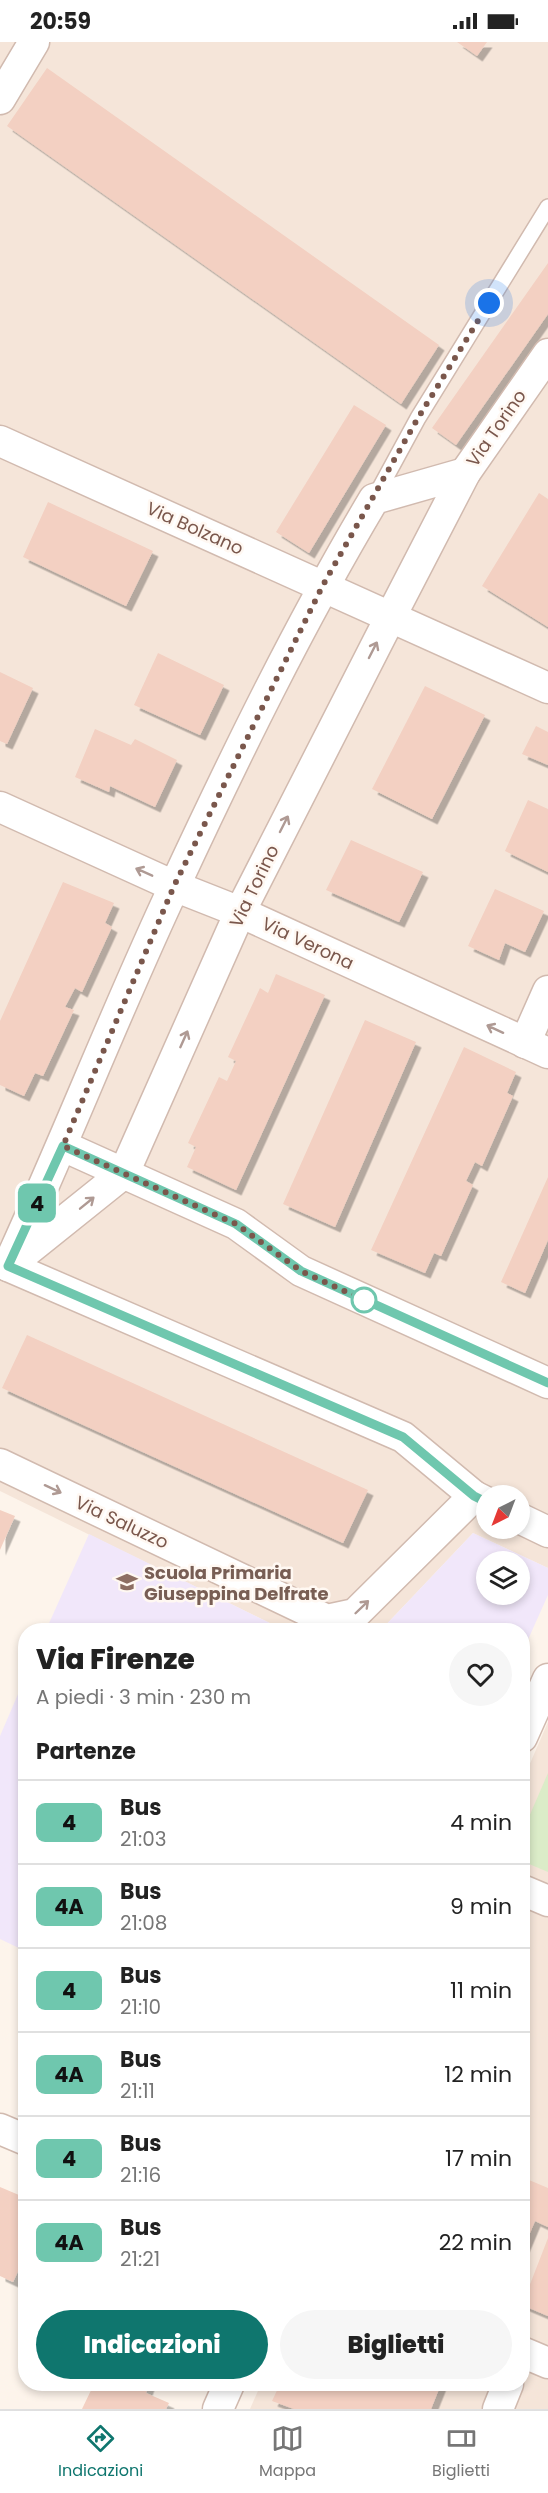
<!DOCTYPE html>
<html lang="it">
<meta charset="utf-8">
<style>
body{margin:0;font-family:Poppins,sans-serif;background:#f6f6f6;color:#222;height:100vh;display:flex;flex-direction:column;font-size:22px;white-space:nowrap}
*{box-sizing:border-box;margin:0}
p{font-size:20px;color:#767676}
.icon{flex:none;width:33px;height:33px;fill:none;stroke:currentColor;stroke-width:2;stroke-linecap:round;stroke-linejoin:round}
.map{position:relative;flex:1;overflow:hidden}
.drawer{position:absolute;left:18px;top:1581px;width:512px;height:768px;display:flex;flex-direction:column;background:#fff;border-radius:24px;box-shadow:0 3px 9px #0003}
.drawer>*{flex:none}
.badge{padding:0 12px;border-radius:9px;font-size:21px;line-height:39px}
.needle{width:39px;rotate:222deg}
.fabs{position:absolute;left:476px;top:1443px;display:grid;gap:12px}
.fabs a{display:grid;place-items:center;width:54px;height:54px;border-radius:50%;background:#fff;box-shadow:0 3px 9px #0003;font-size:30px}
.you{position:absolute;width:30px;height:30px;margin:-15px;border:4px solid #fff;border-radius:50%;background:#1a73e8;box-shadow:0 0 0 9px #1a73e833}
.map>.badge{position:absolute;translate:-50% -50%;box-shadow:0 0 0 3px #fff}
h2{padding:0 18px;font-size:22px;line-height:54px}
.round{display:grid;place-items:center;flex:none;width:63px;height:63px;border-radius:32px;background:#f6f6f6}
.headline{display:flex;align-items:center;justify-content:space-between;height:102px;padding:0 18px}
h1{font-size:28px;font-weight:800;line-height:45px}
.action{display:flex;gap:12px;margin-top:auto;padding:12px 18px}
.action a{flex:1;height:69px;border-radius:36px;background:#0f766e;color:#fff;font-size:24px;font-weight:800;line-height:69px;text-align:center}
.action a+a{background:#f6f6f6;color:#222}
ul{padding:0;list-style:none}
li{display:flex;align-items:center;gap:18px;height:84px;padding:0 18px;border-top:2px solid #e0e0e0}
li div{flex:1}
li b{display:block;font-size:22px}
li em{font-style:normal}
li .badge{min-width:66px;font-weight:700;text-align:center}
.status{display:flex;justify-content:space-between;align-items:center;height:42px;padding:0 30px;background:#fff;direction:ltr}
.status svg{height:16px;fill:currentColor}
.dock{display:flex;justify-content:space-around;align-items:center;height:84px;border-top:2px solid #e0e0e0;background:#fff;font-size:16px;color:#767676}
.dock a{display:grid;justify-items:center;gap:3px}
.dock .current{color:#0f766e}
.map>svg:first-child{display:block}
</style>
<div class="status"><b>20:59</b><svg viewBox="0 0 49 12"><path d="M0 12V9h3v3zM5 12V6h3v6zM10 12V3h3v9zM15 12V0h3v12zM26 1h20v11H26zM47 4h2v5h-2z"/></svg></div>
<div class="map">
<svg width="548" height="2367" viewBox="0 0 548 2367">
<defs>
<filter id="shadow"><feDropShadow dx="5.5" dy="5.5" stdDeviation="0" flood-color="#0004"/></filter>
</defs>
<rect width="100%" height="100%" fill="#fdf4eb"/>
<g fill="#f5e5d9" fill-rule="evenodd">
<path d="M0 0H548V1526L473 1491 381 1588H284L0 1449ZM486 1454H519V1486H486Z"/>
<polygon points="548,1680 548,2367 250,2367 261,2342 522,2342 522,1740"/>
</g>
<g fill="#f1e7fa" fill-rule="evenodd">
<path d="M473 1491 548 1526V1553L522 1611V1588H381ZM486 1520H519V1552H486Z"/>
<polygon points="89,1492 284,1588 46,1588"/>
<polygon points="25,1636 26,1909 25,1909 0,1897 0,1694"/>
</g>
<polygon fill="#dbecc8" points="548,1731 548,1830 522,1819 522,1791"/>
<g fill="#f3d0c2" filter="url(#shadow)">
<polygon points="457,0 487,0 477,14"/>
<polygon points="47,26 439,303 401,362 7,84"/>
<polygon points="548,221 548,272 456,403 432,386"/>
<polygon points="354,363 386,383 309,511 276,490"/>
<polygon points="539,451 548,457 548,585 482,544"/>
<polygon points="48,460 153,509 126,564 23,515"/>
<polygon points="158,611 224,643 200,693 134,663"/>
<polygon points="0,630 33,646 7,702 0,699"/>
<polygon points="425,644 485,673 432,777 372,747"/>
<polygon points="536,684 548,690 548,723 522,712"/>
<polygon points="95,687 131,703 135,697 177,718 155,765 110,744 109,750 75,735"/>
<polygon points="528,758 548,767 548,830 505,809"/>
<polygon points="351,798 423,830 399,880 326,848"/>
<polygon points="63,840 114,861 105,881 112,885 82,950 75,946 65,965 74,968 43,1034 35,1031 24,1054 0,1043 0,979"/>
<polygon points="495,847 544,869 525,910 505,901 499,918 468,904"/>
<polygon points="276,932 325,953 236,1148 187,1125 196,1105 188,1101 219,1035 227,1039 236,1019 228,1015 260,946 268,951"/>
<polygon points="365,978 416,1000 335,1185 283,1162"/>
<polygon points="464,1005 516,1030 507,1051 513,1054 482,1124 475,1120 466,1139 473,1143 441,1214 434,1211 425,1231 371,1208"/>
<polygon points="548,1135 548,1198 525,1251 501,1240"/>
<polygon points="27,1293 368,1448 343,1501 2,1346"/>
<polygon points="0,1468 15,1474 0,1508"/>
<polygon points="522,2135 548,2146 548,2185 535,2179 522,2210"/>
<polygon points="0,2145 26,2156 26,2212 13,2240 0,2234"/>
<polygon points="548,2196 548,2274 522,2263"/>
<polygon points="94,2342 146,2342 149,2343 146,2351 169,2361 166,2367 82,2367"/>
<polygon points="280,2342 441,2342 431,2367 294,2367 272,2359"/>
</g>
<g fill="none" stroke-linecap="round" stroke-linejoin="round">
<defs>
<polyline id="lane" points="374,457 418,376 548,165"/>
<g id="street">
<polyline points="0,57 34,0"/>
<polyline points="0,399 548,646"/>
<polyline points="0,765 174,844 240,870 548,1011"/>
<polyline points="525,1001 548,949"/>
<polyline points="63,1104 236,1182 301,1229 548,1341"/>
<path d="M11 1217C68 1093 117 966 175 843 236 712 300 581 374 457L465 431"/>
<polyline points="8,1224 124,1131 240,870 391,574 465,431 548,312"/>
<polyline points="8,1224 403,1395 474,1454 486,1460"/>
<polyline points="0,1422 327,1578 355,1572 474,1454"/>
<polyline points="519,1476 548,1490"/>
<polyline points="522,1695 548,1637"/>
<polyline points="522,1848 548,1859"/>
<polyline points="0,2087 26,2098"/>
<polyline points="522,2310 548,2321"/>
<polyline points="218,2367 229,2342"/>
<polyline points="498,2367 508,2342"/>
</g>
</defs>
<use href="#lane" stroke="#d1baaf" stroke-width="18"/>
<use href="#street" stroke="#d1baaf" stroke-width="33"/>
<use href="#lane" stroke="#fff" stroke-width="15"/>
<use href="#street" stroke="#fff" stroke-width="30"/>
</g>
<defs><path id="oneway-shaft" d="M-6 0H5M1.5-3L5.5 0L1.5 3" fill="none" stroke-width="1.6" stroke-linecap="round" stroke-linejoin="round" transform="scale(1.5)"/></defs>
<g stroke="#af9a94">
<use href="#oneway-shaft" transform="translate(373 608) rotate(-63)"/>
<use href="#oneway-shaft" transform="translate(284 782) rotate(-63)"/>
<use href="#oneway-shaft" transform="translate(144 830) rotate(-156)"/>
<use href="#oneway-shaft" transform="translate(495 987) rotate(-155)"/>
<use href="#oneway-shaft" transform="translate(184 997) rotate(-66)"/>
<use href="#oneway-shaft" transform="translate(87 1161) rotate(-39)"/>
<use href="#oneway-shaft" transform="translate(53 1447) rotate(25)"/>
<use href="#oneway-shaft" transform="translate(362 1565) rotate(-44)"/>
</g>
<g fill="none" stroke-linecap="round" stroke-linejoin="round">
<defs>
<polyline id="line" points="486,1460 474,1454 403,1395 8,1224 63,1104 236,1182 301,1229 548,1341"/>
</defs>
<use href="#line" stroke="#fff" stroke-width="14"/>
<use href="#line" stroke="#6fc7ae" stroke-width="9"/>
<polyline stroke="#7a574c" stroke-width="6" stroke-dasharray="0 10.8" points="364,1258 301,1229 236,1182 63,1104 174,844 323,543 418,376 489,261"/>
</g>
<defs>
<symbol id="school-bare" viewBox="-9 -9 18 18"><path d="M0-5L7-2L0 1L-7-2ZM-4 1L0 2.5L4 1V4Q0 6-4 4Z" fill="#8d6e63" stroke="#fff8f2" stroke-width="2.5" paint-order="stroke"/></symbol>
</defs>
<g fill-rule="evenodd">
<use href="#school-bare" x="112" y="1525" width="30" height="30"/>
</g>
<circle fill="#fff" stroke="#6fc7ae" stroke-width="3" cx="364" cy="1258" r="12"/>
<g text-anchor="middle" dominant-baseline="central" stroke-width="5" stroke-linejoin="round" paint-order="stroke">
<g font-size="18" fill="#7a574c" stroke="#fff8f2">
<text transform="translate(496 386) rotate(-55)">Via Torino</text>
<text transform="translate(195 486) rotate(24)">Via Bolzano</text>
<text transform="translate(254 844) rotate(-64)">Via Torino</text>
<text transform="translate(308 901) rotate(25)">Via Verona</text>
<text transform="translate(122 1480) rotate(25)">Via Saluzzo</text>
</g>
<g font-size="18" font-weight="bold" fill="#785e54" stroke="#fff8f2" text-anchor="start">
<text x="144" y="1530">Scuola Primaria<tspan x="144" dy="21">Giuseppina Delfrate</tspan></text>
</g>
</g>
</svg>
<div class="fabs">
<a><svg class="needle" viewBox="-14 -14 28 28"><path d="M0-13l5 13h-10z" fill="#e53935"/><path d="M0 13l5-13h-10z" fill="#767676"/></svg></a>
<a><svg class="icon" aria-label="layers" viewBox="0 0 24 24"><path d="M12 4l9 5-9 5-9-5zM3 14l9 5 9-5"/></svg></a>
</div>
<div class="you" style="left:489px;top:261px"></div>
<b class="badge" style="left:37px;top:1161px;background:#6fc7ae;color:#111">4</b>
<section class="drawer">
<div class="headline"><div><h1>Via Firenze</h1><p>A piedi · 3 min · 230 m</p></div><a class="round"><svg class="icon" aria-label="heart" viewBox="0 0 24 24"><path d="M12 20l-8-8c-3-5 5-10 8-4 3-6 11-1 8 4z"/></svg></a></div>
<h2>Partenze</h2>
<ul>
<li><span class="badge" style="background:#6fc7ae;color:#111">4</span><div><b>Bus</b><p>21:03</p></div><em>4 min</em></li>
<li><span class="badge" style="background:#6fc7ae;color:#111">4A</span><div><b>Bus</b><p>21:08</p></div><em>9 min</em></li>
<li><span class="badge" style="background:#6fc7ae;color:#111">4</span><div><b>Bus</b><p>21:10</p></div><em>11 min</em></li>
<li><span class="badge" style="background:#6fc7ae;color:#111">4A</span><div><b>Bus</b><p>21:11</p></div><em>12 min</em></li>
<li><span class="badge" style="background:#6fc7ae;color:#111">4</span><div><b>Bus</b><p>21:16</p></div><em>17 min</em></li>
<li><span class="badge" style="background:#6fc7ae;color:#111">4A</span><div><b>Bus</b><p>21:21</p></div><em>22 min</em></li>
</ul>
<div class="action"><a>Indicazioni</a><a>Biglietti</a></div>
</section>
</div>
<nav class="dock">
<a class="current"><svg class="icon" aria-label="directions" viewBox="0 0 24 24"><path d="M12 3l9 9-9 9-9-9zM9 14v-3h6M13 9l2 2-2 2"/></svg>Indicazioni</a>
<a><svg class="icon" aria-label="map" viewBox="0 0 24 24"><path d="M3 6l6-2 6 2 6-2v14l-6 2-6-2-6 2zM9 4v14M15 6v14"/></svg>Mappa</a>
<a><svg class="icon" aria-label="tickets" viewBox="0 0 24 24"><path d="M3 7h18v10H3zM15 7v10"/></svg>Biglietti</a>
</nav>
